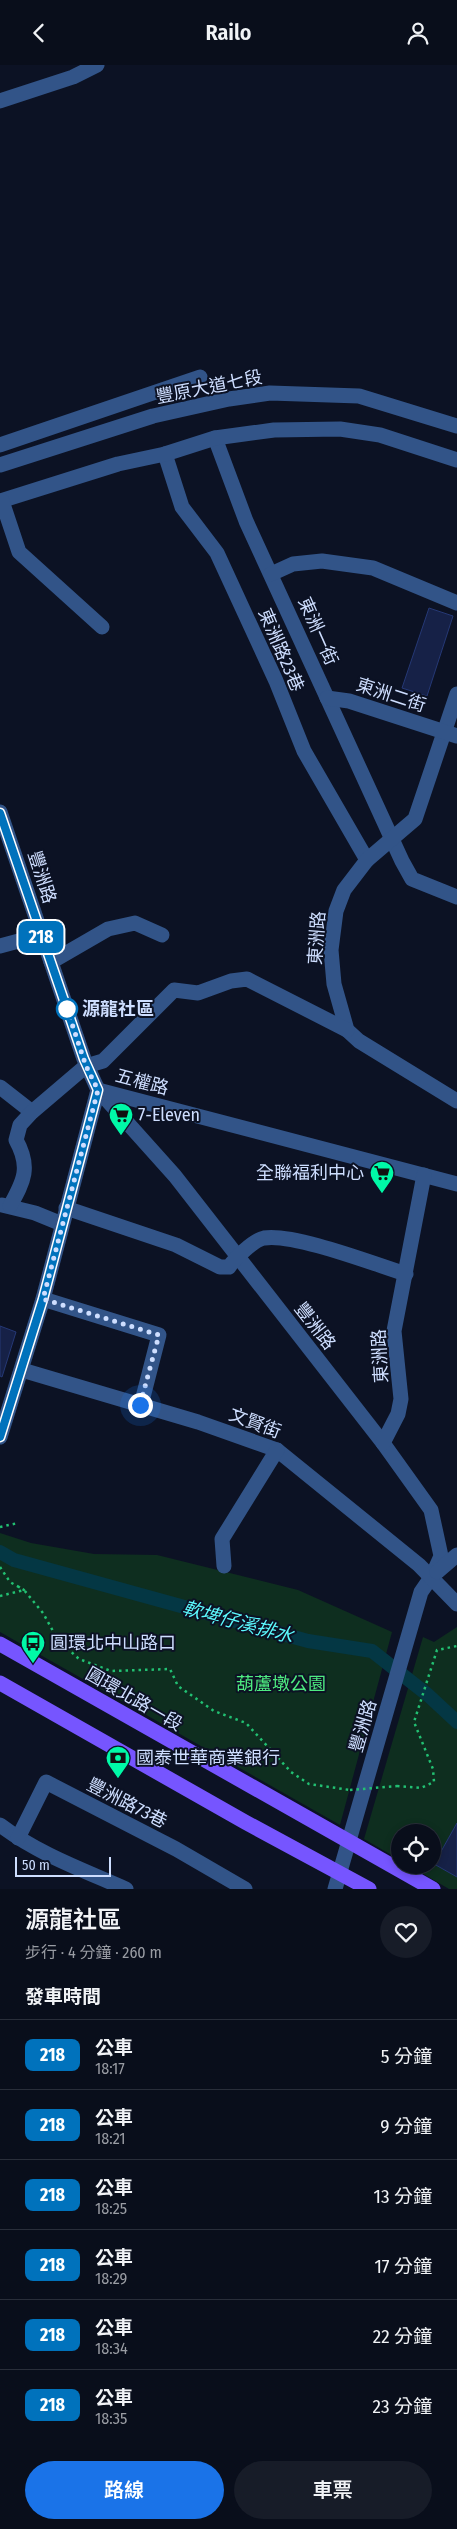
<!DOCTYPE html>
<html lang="zh-TW">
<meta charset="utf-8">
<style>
body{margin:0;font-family:"Fira Sans Condensed","Noto Sans TC",sans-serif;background:#171c28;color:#f1f3f6;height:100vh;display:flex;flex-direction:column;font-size:19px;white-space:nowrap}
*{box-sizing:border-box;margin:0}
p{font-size:16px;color:#999ca3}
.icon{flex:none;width:28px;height:28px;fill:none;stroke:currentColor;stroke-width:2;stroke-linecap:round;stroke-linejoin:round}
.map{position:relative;height:1824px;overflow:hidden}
.details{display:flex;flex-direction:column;background:#090e1b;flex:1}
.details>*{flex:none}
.badge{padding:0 10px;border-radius:8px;font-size:18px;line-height:32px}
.buttons{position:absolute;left:391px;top:1759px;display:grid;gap:10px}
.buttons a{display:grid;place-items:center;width:50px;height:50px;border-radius:50%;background:#090e1b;box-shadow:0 2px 8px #0003,0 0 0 1px #292e3a;font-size:25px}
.scale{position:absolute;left:15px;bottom:12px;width:96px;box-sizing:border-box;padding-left:5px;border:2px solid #cedeff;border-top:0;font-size:14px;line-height:18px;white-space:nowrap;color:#cedeff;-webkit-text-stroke:4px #0c1224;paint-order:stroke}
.you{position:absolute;width:25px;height:25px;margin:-12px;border:4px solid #fff;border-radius:50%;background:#1a73e8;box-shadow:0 0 0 8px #1a73e833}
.map>.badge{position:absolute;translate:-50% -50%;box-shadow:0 0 0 2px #fff}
h2{padding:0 25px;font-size:19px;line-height:45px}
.round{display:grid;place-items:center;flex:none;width:52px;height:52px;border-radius:26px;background:#171c28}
.head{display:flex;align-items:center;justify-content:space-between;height:85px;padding:0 25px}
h1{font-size:24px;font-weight:600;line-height:38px}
.primary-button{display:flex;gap:10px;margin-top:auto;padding:10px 25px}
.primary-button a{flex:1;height:58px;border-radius:30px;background:#1a73e8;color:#fff;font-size:20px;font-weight:600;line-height:58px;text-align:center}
.primary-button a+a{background:#171c28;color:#f1f3f6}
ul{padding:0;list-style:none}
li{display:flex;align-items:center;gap:15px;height:70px;padding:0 25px;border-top:1px solid #292e3a}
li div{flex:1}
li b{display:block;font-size:19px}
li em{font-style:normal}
li .badge{min-width:55px;font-weight:700;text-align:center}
header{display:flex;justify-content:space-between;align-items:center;height:65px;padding:0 25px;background:#090e1b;font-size:22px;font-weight:600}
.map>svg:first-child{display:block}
</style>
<header><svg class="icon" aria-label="back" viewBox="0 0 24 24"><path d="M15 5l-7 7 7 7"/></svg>Railo<svg class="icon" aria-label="person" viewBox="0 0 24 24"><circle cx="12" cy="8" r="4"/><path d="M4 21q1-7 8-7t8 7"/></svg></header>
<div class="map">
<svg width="457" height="1824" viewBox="0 0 457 1824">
<rect width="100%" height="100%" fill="#0c1224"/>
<g fill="#0e2e1f">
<polygon points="0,1468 31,1478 94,1489 157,1490 298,1525 392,1567 340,1760 0,1567"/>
<polygon points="457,1562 457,1824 449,1824 408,1800 432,1800 432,1768 400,1768 400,1795 364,1774 423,1572 434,1577"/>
</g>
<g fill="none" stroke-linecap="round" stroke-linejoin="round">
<polyline stroke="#043744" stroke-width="14" points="0,1487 14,1495 308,1576 372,1586 428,1630 457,1657"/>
</g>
<g fill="#162147" stroke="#253875">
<polygon points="429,543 453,551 427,631 402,623"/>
<polygon points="0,1261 16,1267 2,1312 0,1311"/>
<polygon points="457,1758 457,1812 434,1799"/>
</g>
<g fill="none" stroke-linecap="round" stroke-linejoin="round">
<g stroke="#22c072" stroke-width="2.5" stroke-dasharray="2.5 4" stroke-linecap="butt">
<polyline points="0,1462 18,1458"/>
<polyline points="0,1502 10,1517 24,1525 19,1522"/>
<polyline points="0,1531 24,1525 43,1548 58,1575 79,1594 111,1606 170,1604 178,1621 214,1646 246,1658 291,1707 309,1719 350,1725"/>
<polyline points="397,1721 421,1723 434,1717 433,1704 414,1657 437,1585 457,1581"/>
</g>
<g stroke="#325488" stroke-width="15">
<polyline points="0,36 73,12 97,0"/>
<polyline points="215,373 246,456 402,796 412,814 457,832"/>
<polyline points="0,380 200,312"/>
<polyline points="165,389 182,442 217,488 276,616 304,686 367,795"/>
<polyline points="0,400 153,351 229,334 270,328 359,331 457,361"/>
<polyline points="0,436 118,399 165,389 215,373 274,365 340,364 380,370 457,395"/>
<polyline points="2,436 19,487 102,562"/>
<polyline points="271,509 293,499 322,496 373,503 457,538"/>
<polyline points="457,629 415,754 367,795 344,825 336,846 331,885 334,919 347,965 359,976 457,1036"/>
<polyline points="327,633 349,636 457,671"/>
<polyline points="0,747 84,994 98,1025 175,1111 383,1378 431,1445 441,1491 432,1511 421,1527 335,1824"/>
<polyline points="0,881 41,870"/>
<polyline points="51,897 108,864 135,858 162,870"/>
<polyline points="0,1022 32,1047"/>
<polyline points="98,1025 457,1119"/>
<polyline points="2,1140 35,1148 62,1159"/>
<path d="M10 1141C24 1116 31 1102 16 1075L20 1060 32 1047 86 1001 103 996 174 925 198 928 231 916 247 914 347 965"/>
<path d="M66 1143 176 1180 220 1202H229C235 1193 254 1175 264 1173 294 1168 374 1199 406 1209"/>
<polyline points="43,1234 159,1270 141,1340"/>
<polyline points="22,1305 198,1357 277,1385 419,1500 457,1539"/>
<polyline points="0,1372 43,1234 98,1025"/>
<polyline points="383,1378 398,1349 401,1334 394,1266 424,1110"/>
<polyline points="224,1501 222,1474 277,1385"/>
<polyline points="437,1507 457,1490"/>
<path d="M0 1760C38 1789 83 1805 126 1824"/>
<polyline points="18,1773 46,1717 176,1784 245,1824"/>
</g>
<g stroke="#7655ff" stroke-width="15">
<polyline points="0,1579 433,1824"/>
<polyline points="0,1618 245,1757 369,1824"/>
</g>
<polyline stroke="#22c072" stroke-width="2.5" stroke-dasharray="2.5 4" stroke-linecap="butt" points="350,1725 397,1721"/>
</g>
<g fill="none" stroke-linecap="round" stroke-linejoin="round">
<defs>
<polyline id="line" points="0,748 84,994 98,1025 43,1234 0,1372"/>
</defs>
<use href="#line" stroke="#fff" stroke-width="11"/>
<use href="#line" stroke="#0072bc" stroke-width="8"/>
<polyline stroke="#cedeff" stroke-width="5" stroke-dasharray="0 9" points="67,944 86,1001 98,1025 43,1234 159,1270 140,1340"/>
</g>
<defs>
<symbol id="supermarket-pin" viewBox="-11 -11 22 30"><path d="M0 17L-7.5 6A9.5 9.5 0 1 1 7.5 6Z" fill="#00f9a7" stroke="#0c1224"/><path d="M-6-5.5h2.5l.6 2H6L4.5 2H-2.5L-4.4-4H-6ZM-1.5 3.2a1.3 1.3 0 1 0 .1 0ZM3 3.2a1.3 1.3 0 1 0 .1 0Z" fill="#111"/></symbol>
<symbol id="bus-pin" viewBox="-11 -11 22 30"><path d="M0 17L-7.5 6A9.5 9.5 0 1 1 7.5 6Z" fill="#00f9a7" stroke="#0c1224"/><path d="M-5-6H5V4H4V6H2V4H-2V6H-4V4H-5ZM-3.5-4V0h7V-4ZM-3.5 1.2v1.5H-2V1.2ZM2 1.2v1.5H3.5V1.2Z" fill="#111"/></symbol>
<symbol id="bank-pin" viewBox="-11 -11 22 30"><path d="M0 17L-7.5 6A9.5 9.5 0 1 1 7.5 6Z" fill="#00f9a7" stroke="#0c1224"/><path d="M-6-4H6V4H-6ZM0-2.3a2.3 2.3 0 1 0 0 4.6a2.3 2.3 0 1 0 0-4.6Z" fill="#111"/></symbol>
</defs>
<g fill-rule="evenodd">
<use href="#supermarket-pin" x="107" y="1036" width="28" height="38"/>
<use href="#supermarket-pin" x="368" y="1094" width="28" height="38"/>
<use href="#bus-pin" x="19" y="1564" width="28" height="38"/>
<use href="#bank-pin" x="104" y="1679" width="28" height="38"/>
</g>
<circle fill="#fff" stroke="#0072bc" stroke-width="2.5" cx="67" cy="944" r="10"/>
<g text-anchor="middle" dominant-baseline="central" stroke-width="4" stroke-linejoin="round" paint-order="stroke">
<g font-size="18" fill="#cedeff" stroke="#0c1224">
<text transform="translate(209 322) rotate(-11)">豐原大道七段</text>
<text transform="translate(318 566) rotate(66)">東洲一街</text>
<text transform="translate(281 585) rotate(67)">東洲路23巷</text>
<text transform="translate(391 630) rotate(18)">東洲二街</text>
<text transform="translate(42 812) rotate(72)">豐洲路</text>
<text transform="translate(317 873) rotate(-86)">東洲路</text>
<text transform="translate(142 1017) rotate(15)">五權路</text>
<text transform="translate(315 1261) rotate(52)">豐洲路</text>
<text transform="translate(380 1291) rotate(-93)">東洲路</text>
<text transform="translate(255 1358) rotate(21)">文賢街</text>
<text transform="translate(134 1634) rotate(30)">圓環北路一段</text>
<text transform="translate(363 1661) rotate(-74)">豐洲路</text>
<text transform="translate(127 1738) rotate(27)">豐洲路73巷</text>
</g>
<g font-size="18" font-weight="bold" fill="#cedeff" stroke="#0c1224" text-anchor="start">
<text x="82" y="944">源龍社區</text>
</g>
<g font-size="18" fill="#cedeff" stroke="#0c1224" text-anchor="start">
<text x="138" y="1050">7-Eleven</text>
<text x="364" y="1108" text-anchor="end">全聯福利中心</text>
<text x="50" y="1578">圓環北中山路口</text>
<text x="136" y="1693">國泰世華商業銀行</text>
</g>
<g font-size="18" fill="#4eeb80" stroke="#0c1224">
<text x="281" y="1619">葫蘆墩公園</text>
</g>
<g font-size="19" font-style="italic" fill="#5cfaff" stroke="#0c1224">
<text transform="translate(238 1557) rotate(15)">軟埤仔溪排水</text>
</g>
</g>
</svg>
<div class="buttons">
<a><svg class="icon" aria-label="locate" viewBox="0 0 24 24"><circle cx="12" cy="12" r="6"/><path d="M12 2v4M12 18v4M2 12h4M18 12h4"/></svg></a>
</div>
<div class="scale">50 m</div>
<div class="you" style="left:140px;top:1340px"></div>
<b class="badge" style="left:41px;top:872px;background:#0072bc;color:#fff">218</b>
</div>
<section class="details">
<div class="head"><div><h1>源龍社區</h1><p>步行 · 4 分鐘 · 260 m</p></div><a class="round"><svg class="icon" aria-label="heart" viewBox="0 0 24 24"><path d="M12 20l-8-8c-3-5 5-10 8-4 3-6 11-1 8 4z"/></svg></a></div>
<h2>發車時間</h2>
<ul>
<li><span class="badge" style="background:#0072bc;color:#fff">218</span><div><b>公車</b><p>18:17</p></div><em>5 分鐘</em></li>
<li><span class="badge" style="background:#0072bc;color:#fff">218</span><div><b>公車</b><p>18:21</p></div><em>9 分鐘</em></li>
<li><span class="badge" style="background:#0072bc;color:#fff">218</span><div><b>公車</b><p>18:25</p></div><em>13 分鐘</em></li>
<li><span class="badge" style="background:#0072bc;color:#fff">218</span><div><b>公車</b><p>18:29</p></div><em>17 分鐘</em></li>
<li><span class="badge" style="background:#0072bc;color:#fff">218</span><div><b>公車</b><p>18:34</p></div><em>22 分鐘</em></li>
<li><span class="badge" style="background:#0072bc;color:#fff">218</span><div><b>公車</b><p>18:35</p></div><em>23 分鐘</em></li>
</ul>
<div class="primary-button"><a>路線</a><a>車票</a></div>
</section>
